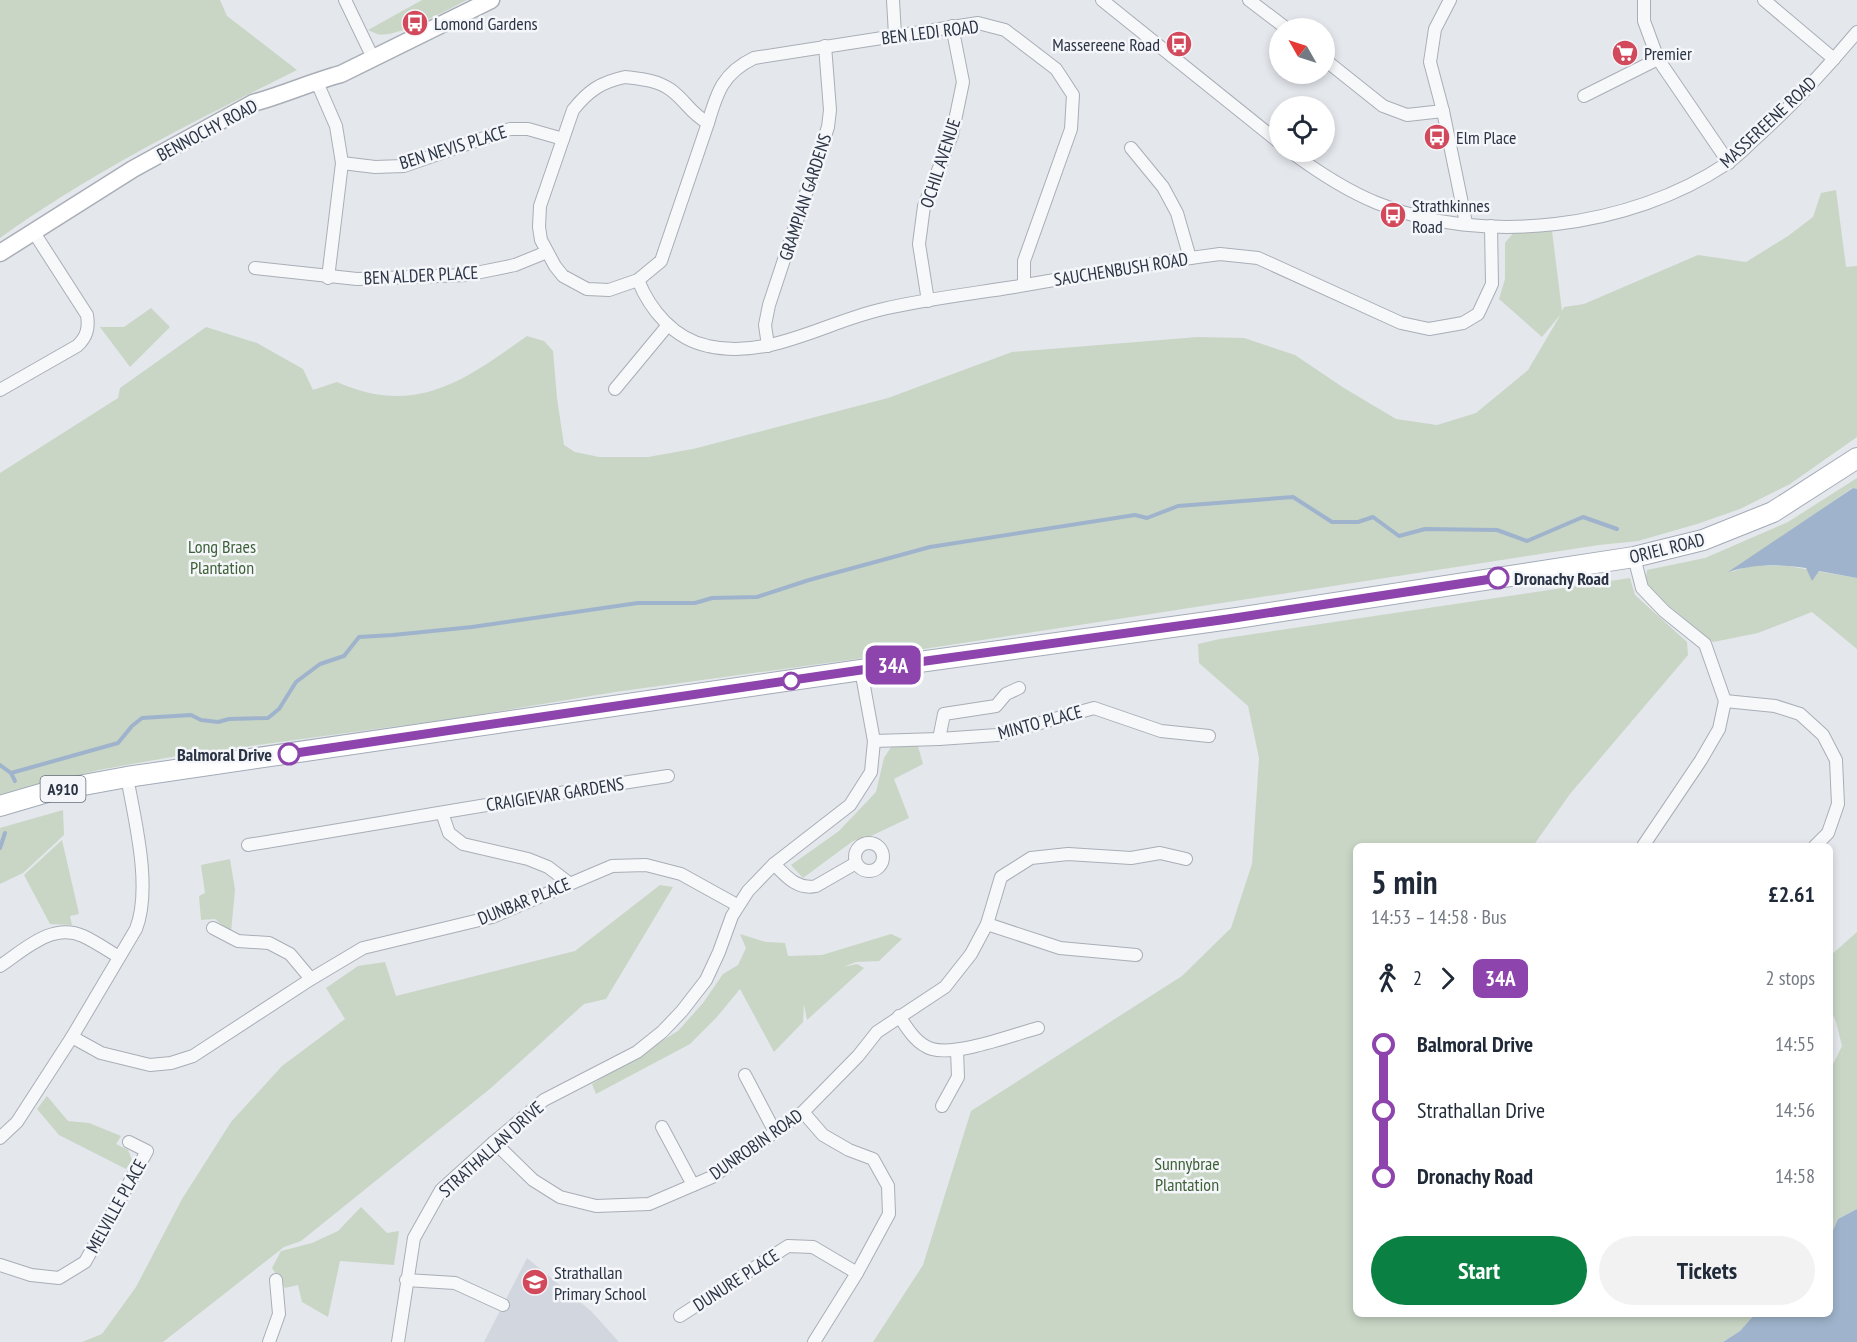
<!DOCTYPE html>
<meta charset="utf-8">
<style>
body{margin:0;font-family:"PT Sans Narrow",sans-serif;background:#f2f2f3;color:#1f2937;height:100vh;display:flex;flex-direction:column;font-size:22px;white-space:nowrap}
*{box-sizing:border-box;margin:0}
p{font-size:20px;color:#747a83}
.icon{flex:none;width:33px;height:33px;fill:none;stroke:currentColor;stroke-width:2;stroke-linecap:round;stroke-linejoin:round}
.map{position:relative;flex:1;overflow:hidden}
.sheet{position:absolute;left:1353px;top:843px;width:480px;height:474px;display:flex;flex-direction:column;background:#fff;border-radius:9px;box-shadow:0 3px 9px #0003}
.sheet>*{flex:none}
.badge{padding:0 12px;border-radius:9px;font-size:21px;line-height:39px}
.needle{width:39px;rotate:309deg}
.tools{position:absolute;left:1269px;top:18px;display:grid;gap:12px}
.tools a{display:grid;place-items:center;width:66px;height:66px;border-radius:50%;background:#fff;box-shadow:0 3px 9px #0003;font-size:30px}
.map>.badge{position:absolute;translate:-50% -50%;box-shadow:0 0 0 3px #fff}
.legs{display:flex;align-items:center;gap:9px;height:66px;padding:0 18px;font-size:20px}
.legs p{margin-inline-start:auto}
.head{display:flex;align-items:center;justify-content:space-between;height:102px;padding:0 18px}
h1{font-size:33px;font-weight:600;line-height:45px}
.primary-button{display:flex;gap:12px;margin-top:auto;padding:12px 18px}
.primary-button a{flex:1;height:69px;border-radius:36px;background:#0b8043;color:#fff;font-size:24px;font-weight:600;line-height:69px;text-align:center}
.primary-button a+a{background:#f2f2f3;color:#1f2937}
ul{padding:0 18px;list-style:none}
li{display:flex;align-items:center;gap:21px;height:66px;font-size:22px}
li i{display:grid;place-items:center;width:9px;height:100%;margin:0 8px;background:currentColor}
li i::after{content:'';width:15px;height:15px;margin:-8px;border:4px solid;border-radius:50%;background:#fff}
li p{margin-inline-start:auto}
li:first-child i{background:linear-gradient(#0000 50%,currentColor 0)}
li:last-child i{background:linear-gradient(currentColor 50%,#0000 0)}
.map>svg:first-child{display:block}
</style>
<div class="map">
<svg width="1857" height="1342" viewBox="0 0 1857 1342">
<rect width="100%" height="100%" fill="#e4e7ec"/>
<polygon fill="#d2d6de" points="527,1258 591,1311 619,1342 484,1342"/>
<g fill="#c9d6c5">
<path d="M0 0H220L227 16 297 70C195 121 93 171 0 238Z"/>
<path d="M422 0H467C448 9 397 39 377 34 374 33 371 31 368 30Z"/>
<path d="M1836 190 1846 267 1857 266V437L1790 484 1740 509 1697 524 1638 541 1599 545 878 656 615 692 465 717 177 756 99 770 0 795V473L118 398 120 388 206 327 257 343 303 369 313 390 337 382C416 417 464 381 527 336L544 341 553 351 557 398 564 445 575 452 599 457H648L693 449 888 398 1012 352 1198 337 1244 338 1295 355 1344 388 1396 419 1437 425 1476 413 1528 370 1561 314 1542 337 1499 299 1505 279V243L1514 232 1552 231 1562 311 1564 307 1584 304 1698 255 1746 262 1788 236 1813 217 1821 193Z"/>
<polygon points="151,308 170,327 130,367 100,327 124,327"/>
<polygon points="1857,478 1857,489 1852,488 1731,572 1754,565 1788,566 1857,578 1857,649 1812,612 1758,633 1713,642 1645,586 1647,570 1705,558 1788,522"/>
<polygon points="1630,578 1635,595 1687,642 1688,655 1570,794 1533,846 1356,846 1356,1314 1755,1314 1740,1331 1723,1342 873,1342 923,1265 971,1111 1182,976 1231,928 1252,864 1259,758 1248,706 1199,663 1198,644 1220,639"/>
<polygon points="918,746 923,764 894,779 909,818 871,836 853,841 803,878 791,865 839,831 876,792 884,758 891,747"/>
<polygon points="63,810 64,835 23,873 0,884 0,828"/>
<polygon points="62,840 79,914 70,916 72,925 50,924 24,875"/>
<polygon points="230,859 235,890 231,932 215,919 201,920 199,896 205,893 201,865"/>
<polygon points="660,885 673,887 606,999 584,1004 491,1088 301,1241 284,1247 163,1342 82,1342 102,1334 136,1287 182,1199 231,1122 282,1066 345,1019 326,988 358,966 385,962 396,996 575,951"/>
<polygon points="1857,932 1857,1209 1838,1219 1830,1237 1830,1070 1842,1046 1836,1022 1830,1008 1830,956"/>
<polygon points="740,934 766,942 785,943 788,956 822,955 891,934 902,939 879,961 856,962 843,967 857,964 864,968 807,1020 804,1004 803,1022 774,1052 740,989 716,1018 690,1044 596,1094 592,1084 678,1031 703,1003 723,974 738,965 746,948"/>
<polygon points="47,1096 68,1121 89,1123 121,1136 116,1144 128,1150 132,1160 126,1169 59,1135 37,1109"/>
<polygon points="361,1207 387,1233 399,1231 394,1265 340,1261 328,1317 302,1302 298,1285 285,1288 272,1268 281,1251 312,1243 338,1231"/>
</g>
<g fill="#9fb4cc">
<path d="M1853 488 1857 489V578L1819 571 1812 581 1806 568C1776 564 1757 564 1728 572Z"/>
<polygon points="1857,1209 1857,1342 1723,1342 1740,1331 1755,1314 1830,1314 1830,1237 1838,1219"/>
</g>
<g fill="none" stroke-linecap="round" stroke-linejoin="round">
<g stroke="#9fb4cc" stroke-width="4">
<polyline points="0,765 11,773 118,743 132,726 142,718 191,715 201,720 218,722 229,719 268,718 279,709 296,682 320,664 344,656 359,637 393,635 472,627 638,603 695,603 712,598 757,597 809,580 930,547 1135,515 1147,518 1178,506 1293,497 1332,522 1358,522 1373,517 1399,536 1425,529 1497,530 1527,541 1583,517 1617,529"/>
<polyline points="11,773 15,781"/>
<polyline points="0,848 5,833"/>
</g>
<defs>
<g id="street">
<polyline points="345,0 373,58"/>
<polyline points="893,0 895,35"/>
<polyline points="1102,0 1280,143"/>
<polyline points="1249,0 1286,28"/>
<polyline points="1450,0 1435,29 1430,62 1443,111 1466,223"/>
<polyline points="1644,0 1644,21 1658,59 1729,163"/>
<polyline points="1764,0 1834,59"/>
<polyline points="1324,59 1383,106 1407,115 1443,111"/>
<path d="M625 77C641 79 657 80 671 90 686 101 690 113 708 123L661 261 638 280 609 290 587 289 563 276 555 266 541 240 539 227 540 206 573 110C588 91 601 82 625 77Z"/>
<polyline points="316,80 336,126 342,163 328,278"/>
<polyline points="1584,96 1658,59"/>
<path d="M708 123C717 92 723 73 754 58L978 23 1005 30 1056 69 1073 95 1071 129 1024 261V285"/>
<polyline points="1131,148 1163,187 1177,213 1190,258"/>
<path d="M1291 152C1318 172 1345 190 1377 203 1483 247 1631 228 1726 164 1737 157 1747 146 1757 137 1793 105 1826 69 1857 32"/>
<polyline points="342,163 375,167 404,166 510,129 528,129 563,139"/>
<polyline points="255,268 357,279 466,275 515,265 547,252"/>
<path d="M638 280C650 310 674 339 708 346 769 360 825 322 883 309 926 299 970 294 1014 287 1082 275 1151 263 1220 254L1258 258 1401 323 1429 329 1463 323 1478 314 1492 284 1491 226"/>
<polyline points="928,301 919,244 924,206 952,135 963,82 952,26"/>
<polyline points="768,346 765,325 769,305 828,127 830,110 825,46"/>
<polyline points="615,389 668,325"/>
<path d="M0 390 77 346C87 337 89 328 87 315L33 231"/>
<polyline points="1634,557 1642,588 1664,611 1705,644 1725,701 1719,729 1701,760 1643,846"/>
<polyline points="1725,701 1775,706 1800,714 1823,735 1836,760 1838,804 1828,833 1815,846"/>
<polyline points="939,739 944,714 996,706 1006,694 1019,688"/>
<polyline points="874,741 939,739 997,735 1094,708 1161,731 1209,736"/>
<polyline points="442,813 449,833 463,844 528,859 548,867 569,883"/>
<circle cx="869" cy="857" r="14"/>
<path d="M248 845C388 822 528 797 668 776"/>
<path d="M774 864C786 876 797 890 816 886L856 863"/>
<polyline points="987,924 1060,948 1136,955"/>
<polyline points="213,928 238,941 269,943 290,954 311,979"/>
<path d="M0 966C24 950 52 922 83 936 96 942 107 950 119 957"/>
<path d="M899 1016C907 1028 916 1044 932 1049 957 1056 1012 1035 1038 1028"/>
<polyline points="72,1037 101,1053 150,1065 171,1063 193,1056 311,979 363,948 492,917 612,866 646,865 681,874 737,905"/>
<polyline points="745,1075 775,1132"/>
<polyline points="942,1106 958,1077 957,1050"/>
<polyline points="803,1112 823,1135 849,1150 873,1159 888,1186 889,1214 857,1273 814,1342"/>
<polyline points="662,1127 693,1185"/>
<path d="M0 1138 17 1122 72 1037 136 929C152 888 135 821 127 777"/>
<polyline points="494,1142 533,1180 560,1197 596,1206 649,1204 712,1177 803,1112 858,1056 877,1032 945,987 971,954 987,924 1001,877 1031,858 1068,854 1131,858 1160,853 1186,859"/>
<polyline points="0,1265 31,1275 59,1278 85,1262 147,1151 129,1142"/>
<polyline points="406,1280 455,1283 503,1305"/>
<polyline points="680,1316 788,1246 813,1247 857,1273"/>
<polyline points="269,1342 279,1314 276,1280"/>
<polyline points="398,1342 414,1238 441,1190 494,1142 544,1100 637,1052 662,1032 682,1011 706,980 719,952 732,916 748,891 774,864 850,805 871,772 874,741 861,670"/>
</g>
<path id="secondary" d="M0 253 133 169 253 103C283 95 311 82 341 74L491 0"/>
<polyline id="primary" points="0,806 51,791 127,777 861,670 1237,618 1634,557 1703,540 1773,512 1857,458"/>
</defs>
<use href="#street" stroke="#a9aeb7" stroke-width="14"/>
<use href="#secondary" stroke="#a9aeb7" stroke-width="19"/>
<use href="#primary" stroke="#a3abb8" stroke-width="22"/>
<use href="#street" stroke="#f7f8fa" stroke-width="12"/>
<use href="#secondary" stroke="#fff" stroke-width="16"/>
<use href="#primary" stroke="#fff" stroke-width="20"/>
</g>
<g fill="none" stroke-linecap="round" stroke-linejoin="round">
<defs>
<polyline id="line-1" points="289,754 861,670 1228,619 1498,578"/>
</defs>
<use href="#line-1" stroke="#fff" stroke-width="14"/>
<use href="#line-1" stroke="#8e44ad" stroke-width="9"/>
</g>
<defs>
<symbol id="bus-disc" viewBox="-11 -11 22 22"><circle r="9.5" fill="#d1495b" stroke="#f4f6f9"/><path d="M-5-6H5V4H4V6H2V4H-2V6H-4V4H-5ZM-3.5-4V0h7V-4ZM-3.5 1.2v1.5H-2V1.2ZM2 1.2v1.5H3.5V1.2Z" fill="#fff"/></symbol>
<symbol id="supermarket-disc" viewBox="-11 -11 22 22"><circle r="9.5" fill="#d1495b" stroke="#f4f6f9"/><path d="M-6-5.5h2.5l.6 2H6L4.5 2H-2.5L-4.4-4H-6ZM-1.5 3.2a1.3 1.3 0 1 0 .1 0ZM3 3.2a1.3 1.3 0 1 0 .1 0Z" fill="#fff"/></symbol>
<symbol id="school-disc" viewBox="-11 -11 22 22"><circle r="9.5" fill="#d1495b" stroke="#f4f6f9"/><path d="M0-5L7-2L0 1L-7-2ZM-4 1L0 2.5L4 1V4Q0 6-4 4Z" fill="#fff"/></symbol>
</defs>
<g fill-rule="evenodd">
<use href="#bus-disc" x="400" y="8" width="30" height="30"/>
<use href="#bus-disc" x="1164" y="29" width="30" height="30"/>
<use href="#supermarket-disc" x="1610" y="38" width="30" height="30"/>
<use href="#bus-disc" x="1422" y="122" width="30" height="30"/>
<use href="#bus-disc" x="1378" y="200" width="30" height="30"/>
<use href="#school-disc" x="520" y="1267" width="30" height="30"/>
</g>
<g fill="#fff" stroke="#8e44ad" stroke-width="3">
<circle cx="1498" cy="578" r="10"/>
<circle cx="791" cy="681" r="8"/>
<circle cx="289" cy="754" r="10"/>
</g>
<g text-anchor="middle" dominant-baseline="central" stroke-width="5" stroke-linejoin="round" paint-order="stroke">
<rect fill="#f4f6f9" stroke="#676e7b" stroke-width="1.5" x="40.5" y="776" width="45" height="26" rx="4.5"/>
<g font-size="16" font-weight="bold" fill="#2b3445">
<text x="63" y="789">A910</text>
</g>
<g font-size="18" fill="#2b3445" stroke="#f4f6f9" text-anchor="start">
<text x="434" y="23">Lomond Gardens</text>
<text x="1160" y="44" text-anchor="end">Massereene Road</text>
<text x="1644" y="53">Premier</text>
<text x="1456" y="137">Elm Place</text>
<text x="1412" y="205">Strathkinnes<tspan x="1412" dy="21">Road</tspan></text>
<text x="554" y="1272">Strathallan<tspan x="554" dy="21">Primary School</tspan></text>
</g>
<g font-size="18" fill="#2b3445" stroke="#f4f6f9">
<text transform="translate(930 32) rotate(-7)">BEN LEDI ROAD</text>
<text transform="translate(1768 122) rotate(-43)">MASSEREENE ROAD</text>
<text transform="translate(207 130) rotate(-28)">BENNOCHY ROAD</text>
<text transform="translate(453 147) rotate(-17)">BEN NEVIS PLACE</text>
<text transform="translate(940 163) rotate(-72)">OCHIL AVENUE</text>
<text transform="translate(805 197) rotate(-72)">GRAMPIAN GARDENS</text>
<text transform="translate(1121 269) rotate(-9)">SAUCHENBUSH ROAD</text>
<text transform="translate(421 275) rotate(-3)">BEN ALDER PLACE</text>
<text transform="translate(1667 548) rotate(-14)">ORIEL ROAD</text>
<text transform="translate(1040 722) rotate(-15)">MINTO PLACE</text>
<text transform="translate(555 794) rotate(-9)">CRAIGIEVAR GARDENS</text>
<text transform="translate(524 901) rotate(-22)">DUNBAR PLACE</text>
<text transform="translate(756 1144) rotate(-35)">DUNROBIN ROAD</text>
<text transform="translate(491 1149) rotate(-42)">STRATHALLAN DRIVE</text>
<text transform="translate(116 1206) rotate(-61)">MELVILLE PLACE</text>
<text transform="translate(736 1280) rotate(-33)">DUNURE PLACE</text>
</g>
<g font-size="18" fill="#3f6138" stroke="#f4f6f9">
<text x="222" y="546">Long Braes<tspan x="222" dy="21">Plantation</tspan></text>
<text x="1187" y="1163">Sunnybrae<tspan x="1187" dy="21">Plantation</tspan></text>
</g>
<g font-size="18" font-weight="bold" fill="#2b3445" stroke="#f4f6f9" text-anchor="start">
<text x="1514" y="578">Dronachy Road</text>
<text x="272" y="754" text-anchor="end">Balmoral Drive</text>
</g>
</g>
</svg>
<div class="tools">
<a><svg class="needle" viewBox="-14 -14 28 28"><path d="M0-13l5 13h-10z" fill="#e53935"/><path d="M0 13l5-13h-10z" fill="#747a83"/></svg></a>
<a><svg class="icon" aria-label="locate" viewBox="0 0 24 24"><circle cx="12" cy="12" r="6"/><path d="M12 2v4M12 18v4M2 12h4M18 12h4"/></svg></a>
</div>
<b class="badge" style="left:893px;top:665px;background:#8e44ad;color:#fff">34A</b>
<section class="sheet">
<div class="head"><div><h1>5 min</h1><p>14:53 – 14:58 · Bus</p></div><b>£2.61</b></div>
<div class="legs"><svg class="icon" aria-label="walk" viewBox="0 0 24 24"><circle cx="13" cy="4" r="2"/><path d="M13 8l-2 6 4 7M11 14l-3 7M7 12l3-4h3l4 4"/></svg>2<svg class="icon" aria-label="forward" viewBox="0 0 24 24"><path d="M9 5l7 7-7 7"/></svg><b class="badge" style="background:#8e44ad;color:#fff">34A</b><p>2 stops</p></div>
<ul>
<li><i style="color:#8e44ad"></i><b>Balmoral Drive</b><p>14:55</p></li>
<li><i style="color:#8e44ad"></i><span>Strathallan Drive</span><p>14:56</p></li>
<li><i style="color:#8e44ad"></i><b>Dronachy Road</b><p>14:58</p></li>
</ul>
<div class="primary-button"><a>Start</a><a>Tickets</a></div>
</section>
</div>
